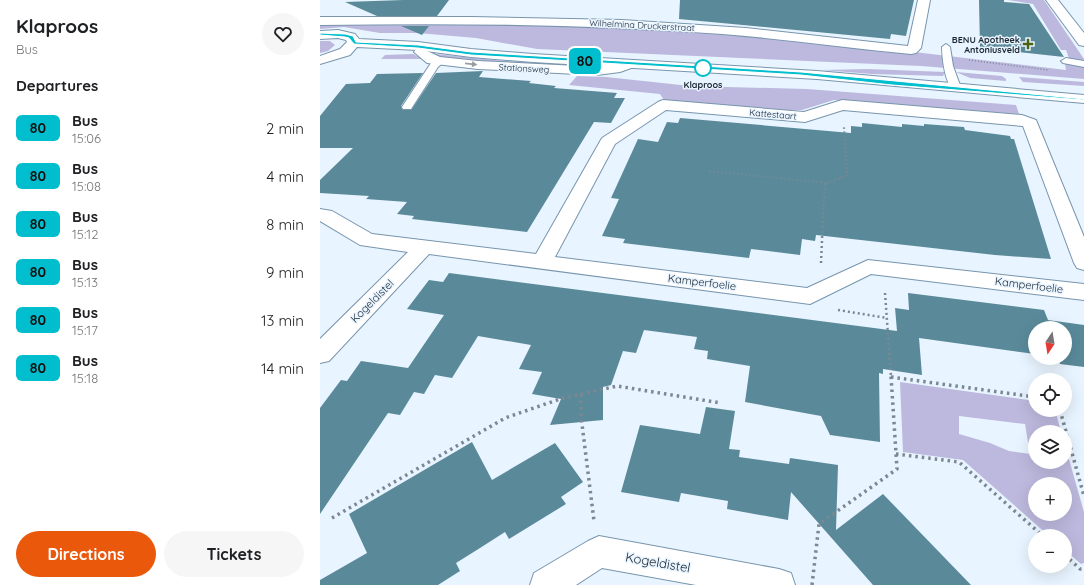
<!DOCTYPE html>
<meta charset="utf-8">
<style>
body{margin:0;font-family:Quicksand,sans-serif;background:#f6f6f6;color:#202124;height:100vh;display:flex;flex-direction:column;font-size:15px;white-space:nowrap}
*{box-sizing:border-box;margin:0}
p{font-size:13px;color:#757577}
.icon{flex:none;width:22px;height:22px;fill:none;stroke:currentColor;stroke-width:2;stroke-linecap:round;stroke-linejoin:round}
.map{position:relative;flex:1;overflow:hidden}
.side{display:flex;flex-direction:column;background:#fff;width:320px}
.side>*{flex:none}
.badge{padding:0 8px;border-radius:6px;font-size:14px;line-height:26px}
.needle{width:26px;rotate:192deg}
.fabs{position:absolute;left:708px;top:321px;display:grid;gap:8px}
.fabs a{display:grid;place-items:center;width:44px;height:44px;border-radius:50%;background:#fff;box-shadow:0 4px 16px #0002;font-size:20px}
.map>.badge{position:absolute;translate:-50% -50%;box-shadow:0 0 0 2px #fff}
h2{padding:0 16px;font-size:15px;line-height:36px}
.round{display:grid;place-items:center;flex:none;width:42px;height:42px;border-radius:21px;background:#f6f6f6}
.overview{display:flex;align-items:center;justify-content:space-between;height:68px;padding:0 16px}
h1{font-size:19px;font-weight:700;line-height:30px}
.button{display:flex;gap:8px;margin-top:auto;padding:8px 16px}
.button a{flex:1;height:46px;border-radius:24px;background:#ea580c;color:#fff;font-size:16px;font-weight:700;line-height:46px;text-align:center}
.button a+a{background:#f6f6f6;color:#202124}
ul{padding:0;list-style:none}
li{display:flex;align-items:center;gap:12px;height:48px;padding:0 16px}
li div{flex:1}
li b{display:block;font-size:15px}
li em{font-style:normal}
li .badge{min-width:44px;font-weight:700;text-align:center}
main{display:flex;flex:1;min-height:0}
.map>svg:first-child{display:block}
</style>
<main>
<section class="side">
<div class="overview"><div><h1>Klaproos</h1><p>Bus</p></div><a class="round"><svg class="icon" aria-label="heart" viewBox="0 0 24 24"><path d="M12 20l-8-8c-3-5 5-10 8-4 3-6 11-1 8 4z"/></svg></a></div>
<h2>Departures</h2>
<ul>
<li><span class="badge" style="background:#00becd;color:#111">80</span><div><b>Bus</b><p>15:06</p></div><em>2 min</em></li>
<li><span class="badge" style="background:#00becd;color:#111">80</span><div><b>Bus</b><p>15:08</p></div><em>4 min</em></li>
<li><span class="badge" style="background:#00becd;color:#111">80</span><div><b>Bus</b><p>15:12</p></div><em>8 min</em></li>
<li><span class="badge" style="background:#00becd;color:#111">80</span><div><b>Bus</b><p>15:13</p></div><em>9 min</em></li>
<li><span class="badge" style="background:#00becd;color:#111">80</span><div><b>Bus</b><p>15:17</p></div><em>13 min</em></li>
<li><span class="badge" style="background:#00becd;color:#111">80</span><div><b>Bus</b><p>15:18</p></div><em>14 min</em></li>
</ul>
<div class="button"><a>Directions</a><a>Tickets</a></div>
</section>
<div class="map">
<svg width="764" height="585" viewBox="0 0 764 585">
<rect width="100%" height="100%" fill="#e8f4ff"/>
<g fill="#bdb9de" fill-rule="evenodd">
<polygon points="688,0 724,0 764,59 764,62 750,61 746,50 741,50 713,4"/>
<polygon points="0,23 286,25 501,41 746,70 745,64 764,66 764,79 601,66 217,49 156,38 98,33 60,33 24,27 0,29"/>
<polygon points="0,41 10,41 15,45 8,51 0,53"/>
<polygon points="93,54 103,59 61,59 65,55"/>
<polygon points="116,54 183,61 266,65 266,67 154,61 118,57 114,55"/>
<polygon points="548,69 625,72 623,76 552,74 502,70"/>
<polygon points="636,72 682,76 686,79 686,81 650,78"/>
<polygon points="257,76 286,77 370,86 487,89 696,105 699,114 514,100 482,110 467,110 344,100 340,94 249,85"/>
<polygon points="699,77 764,82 764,86 703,82"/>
<path d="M580 382 715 401V410H733L736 413 741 432H715V462H745V445L764 512V563L761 564 745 550V536H729L643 460 583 452ZM639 416 705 424 710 454 689 451 670 443 639 434ZM715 484H745V514H715Z"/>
</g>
<g fill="#5a8a9a">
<polygon points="83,0 129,0 117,16 57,16 25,2"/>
<polygon points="360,0 594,0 586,36 571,34 570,39 359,19"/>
<polygon points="659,0 684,0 684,2 709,4 744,57 660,48"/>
<polygon points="81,26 109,26 102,35"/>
<polygon points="163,71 159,77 211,81 209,83 236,86 234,88 297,93 294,98 305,98 291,123 274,122 207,232 92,219 94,216 77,214 87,202 46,199 49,196 0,193 0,180 33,148 0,148 0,116 26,84 50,83 57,74 103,73 81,106 83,110 91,110 116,73"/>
<polygon points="360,118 531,133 531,126 542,127 542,123 582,127 582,124 604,126 604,124 644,127 645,130 690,136 691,139 694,139 731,259 675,255 496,235 495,241 482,239 480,255 431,249 429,258 303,243 305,239 282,236 299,199 291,198 318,139 338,142 347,122 358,123"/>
<polygon points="129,273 577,331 575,308 589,310 588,293 724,310 728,320 764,325 764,367 740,364 738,358 745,358 745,328 715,328 715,354 599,338 602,375 563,369 563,374 559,373 560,442 510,435 501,416 425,402 430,366 387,359 388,351 374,349 377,337 324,330 316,353 303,351 291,385 283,387 283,420 230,425 241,399 212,394 222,372 199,369 211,345 158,336 132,378 115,375 104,394 94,392 80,415 68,413 0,514 0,408 21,380 27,381 41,361 88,368 124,315 87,309 109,280 123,282"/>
<polygon points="386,407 415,411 409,449 420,450 419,457 469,464 470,458 518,465 516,530 563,494 651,585 553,585 471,492 468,520 407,509 408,501 361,493 359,502 301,492 320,425 380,434"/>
<polygon points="152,442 172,480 235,443 263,482 241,497 246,504 189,539 185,532 160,548 136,563 140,571 118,585 0,585 0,580 47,553 29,514"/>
</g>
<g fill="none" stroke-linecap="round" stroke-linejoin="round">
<defs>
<g id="service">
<path d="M626 44 630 47 633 66 641 88 640 90 636 91C625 88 622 57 622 47Z"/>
<polygon points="120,58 125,61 118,67 91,109 83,109 82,107 111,63"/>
<polygon points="746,58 764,61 764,67 743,63 741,61"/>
</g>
<g id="minor">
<path d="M598 0H610L601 48 596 53 591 54C528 48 465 39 402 34 268 24 134 23 0 25V17H151L302 20 426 28 588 46Z"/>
<polygon points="726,0 738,0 764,33 764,46 759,45"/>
<path d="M101 48 120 57 158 61 277 67C287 66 306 59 314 61L316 64 314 67 300 72 277 75 158 69 107 63 94 52 96 49Z"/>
<polygon points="343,100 484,112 522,100 702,115 716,120 764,237 764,270 757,268 754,263 703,126 523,110 485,122 346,110 295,144 235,257 487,288 548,260 764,284 764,300 551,274 490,304 109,254 9,361 0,363 0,339 88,252 40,245 0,221 0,209 12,211 52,234 216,254 282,138 338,102"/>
<polygon points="279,536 459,569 471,573 475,585 376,585 282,568 256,585 210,585 214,573 268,541"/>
</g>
<polygon id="secondary" points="18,30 35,34 39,39 98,42 151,49 213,54 497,71 764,95 764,103 497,79 213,62 151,57 98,50 37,47 30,55 0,64 0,56 20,49 27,42 26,40 18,38 0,39 0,31"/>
</defs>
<use href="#service" stroke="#7895ad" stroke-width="2"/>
<use href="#minor" stroke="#7895ad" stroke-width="2"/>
<use href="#secondary" stroke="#7895ad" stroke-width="2"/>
<polyline stroke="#7b8792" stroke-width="1.5" stroke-dasharray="1 2" stroke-linecap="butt" points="649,60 728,70"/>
<g stroke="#7b8792" stroke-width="2" stroke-dasharray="1.5 2.5" stroke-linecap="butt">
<polyline points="389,171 506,183"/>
<polyline points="503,218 505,184 527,175 524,127"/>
</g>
<g stroke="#7b8792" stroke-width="2.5" stroke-dasharray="2 3" stroke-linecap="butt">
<polyline points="501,263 503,217"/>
<polyline points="565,293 571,377"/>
<polyline points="518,310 567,318"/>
<polyline points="571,377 575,377"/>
</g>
<g stroke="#7b8792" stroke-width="3.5" stroke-dasharray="2.5 4" stroke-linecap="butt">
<polyline points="571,377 715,397"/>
<polyline points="261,394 261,416 274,521"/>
<polyline points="740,410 764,496"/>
<polyline points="576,454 639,462 723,536"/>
<polyline points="12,518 185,418 240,399 297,386 401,403"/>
<polyline points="745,555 760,569 764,569"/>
<polyline points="492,585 499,524 577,469 571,376"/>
</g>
<use href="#service" fill="#fff" fill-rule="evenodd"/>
<use href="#minor" fill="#fff" fill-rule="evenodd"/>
<use href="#secondary" fill="#fff" fill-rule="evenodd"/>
</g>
<defs><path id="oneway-solid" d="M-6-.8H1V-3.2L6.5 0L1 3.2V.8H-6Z"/></defs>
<use fill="#989da2" href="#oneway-solid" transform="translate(151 64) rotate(6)"/>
<polygon fill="#00becd" stroke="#fff" points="0,33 25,34 33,36 36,42 98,45 151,52 481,72 764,99 764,100 572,85 481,75 151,55 98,48 34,44 29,38 25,37 0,35"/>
<path fill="#4b6313" stroke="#e8f4ff" stroke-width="1.5" d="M706 38h4v4h4v4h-4v4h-4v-4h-4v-4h4z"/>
<circle fill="#fff" stroke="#00becd" stroke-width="2" cx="383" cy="68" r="8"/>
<g text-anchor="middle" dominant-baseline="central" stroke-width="3" stroke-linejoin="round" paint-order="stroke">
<g font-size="9" fill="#1a2630" stroke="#e8f4ff">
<text transform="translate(322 25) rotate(3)">Wilhelmina Druckerstraat</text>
<text transform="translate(204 68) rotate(3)">Stationsweg</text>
<text transform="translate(453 114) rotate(5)">Kattestaart</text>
</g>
<g font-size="9" font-weight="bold" fill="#1a2630" stroke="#e8f4ff" text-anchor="end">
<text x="700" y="39">BENU Apotheek<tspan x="700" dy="10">Antoniusveld</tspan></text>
</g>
<g font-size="9" font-weight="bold" fill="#1a2630" stroke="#e8f4ff">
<text x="383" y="84">Klaproos</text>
</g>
<g font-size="11" fill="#1a2630" stroke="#e8f4ff">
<text transform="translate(382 282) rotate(7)">Kamperfoelie</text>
<text transform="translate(709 285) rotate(7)">Kamperfoelie</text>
<text transform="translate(52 301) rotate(-45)">Kogeldistel</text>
</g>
<g font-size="13" fill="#1a2630" stroke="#e8f4ff">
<text transform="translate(338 562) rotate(10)">Kogeldistel</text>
</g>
</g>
</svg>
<div class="fabs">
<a><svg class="needle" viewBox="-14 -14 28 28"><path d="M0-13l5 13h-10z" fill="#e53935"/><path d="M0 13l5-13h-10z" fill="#757577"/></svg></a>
<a><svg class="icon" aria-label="locate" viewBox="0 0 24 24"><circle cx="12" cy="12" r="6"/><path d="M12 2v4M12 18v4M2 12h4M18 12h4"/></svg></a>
<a><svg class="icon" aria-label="layers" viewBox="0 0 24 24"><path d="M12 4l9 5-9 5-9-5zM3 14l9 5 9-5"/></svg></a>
<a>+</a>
<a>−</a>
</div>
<b class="badge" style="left:265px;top:61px;background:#00becd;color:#111">80</b>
</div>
</main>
